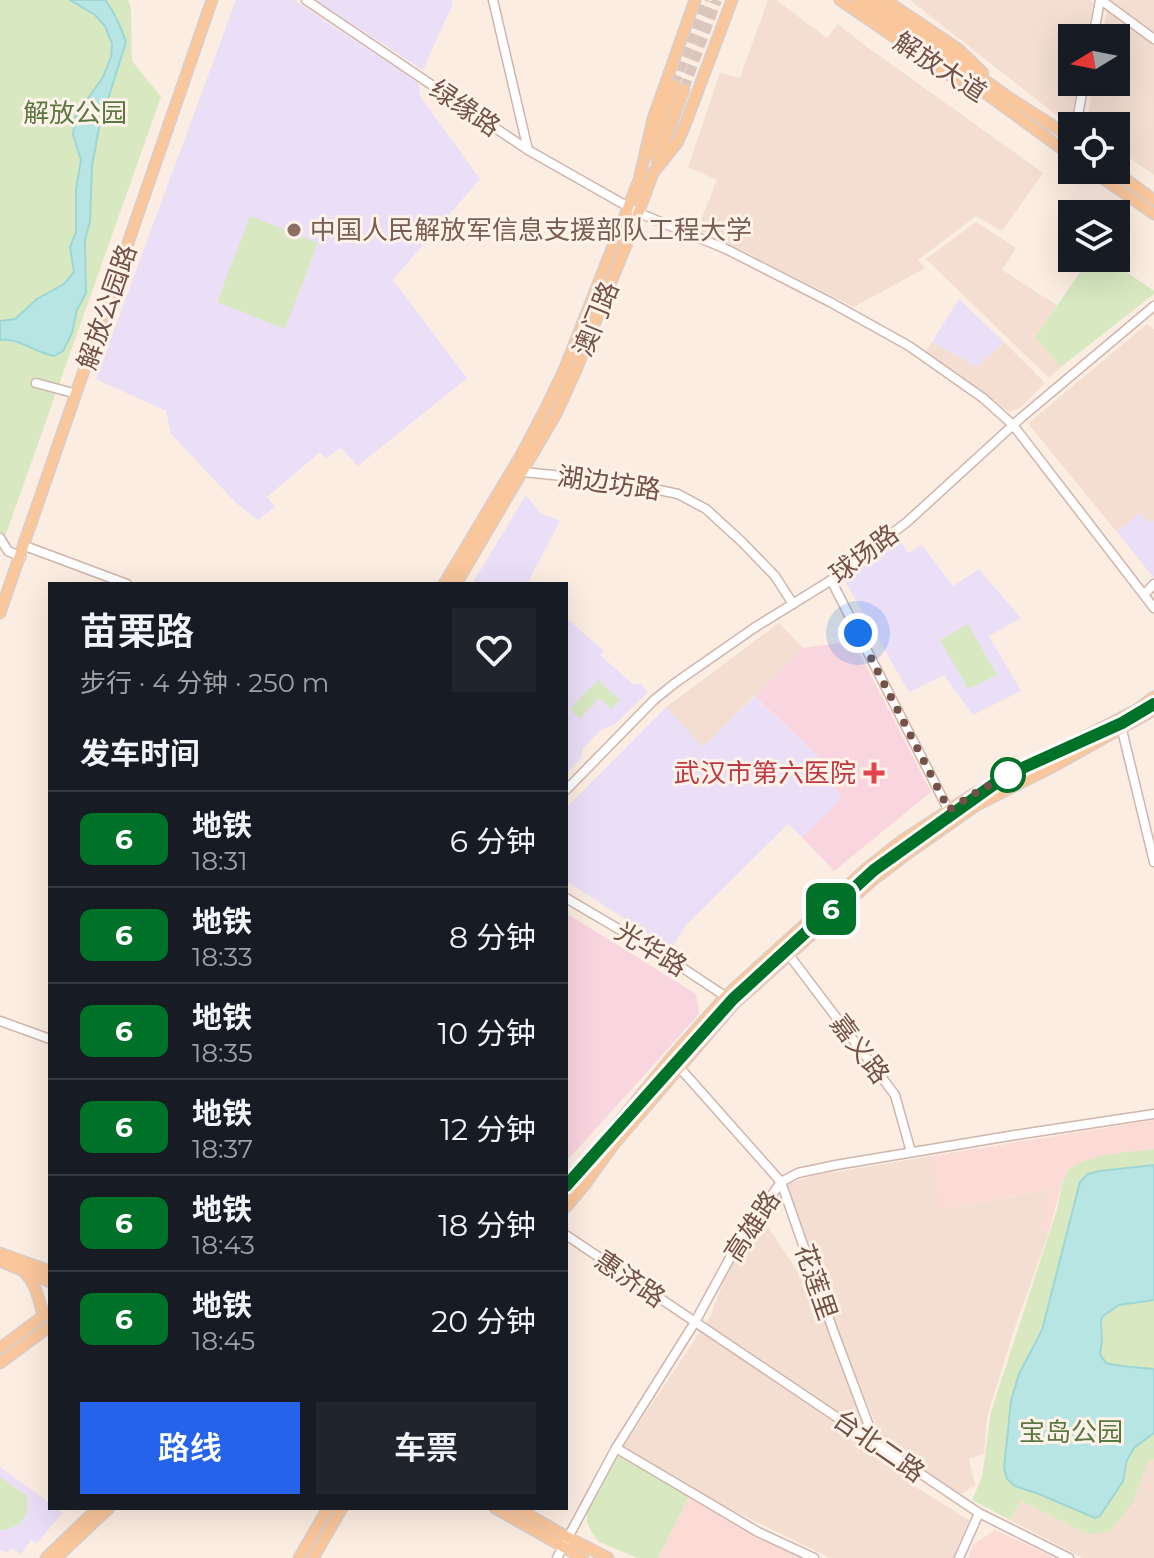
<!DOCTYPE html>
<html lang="zh">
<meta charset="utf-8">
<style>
body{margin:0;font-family:Montserrat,"Noto Sans SC",sans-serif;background:#20242c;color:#f1f3f6;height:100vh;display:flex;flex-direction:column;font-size:30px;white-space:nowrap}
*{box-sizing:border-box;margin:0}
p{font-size:26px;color:#9ea1a6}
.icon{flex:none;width:44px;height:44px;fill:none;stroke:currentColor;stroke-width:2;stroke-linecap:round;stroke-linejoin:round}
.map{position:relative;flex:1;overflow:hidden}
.drawer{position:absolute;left:48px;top:582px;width:520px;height:928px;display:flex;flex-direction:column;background:#171b24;border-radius:0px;box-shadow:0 8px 32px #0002}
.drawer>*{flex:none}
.badge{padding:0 16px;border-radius:12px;font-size:28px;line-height:52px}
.needle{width:52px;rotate:260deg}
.fabs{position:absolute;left:1058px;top:24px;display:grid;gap:16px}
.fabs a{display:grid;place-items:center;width:72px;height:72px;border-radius:0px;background:#171b24;box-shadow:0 8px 32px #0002;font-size:40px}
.you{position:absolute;width:40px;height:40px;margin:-20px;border:6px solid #fff;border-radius:50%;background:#1a73e8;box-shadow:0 0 0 12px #1a73e833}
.map>.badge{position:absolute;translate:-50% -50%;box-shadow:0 0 0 4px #fff}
h2{padding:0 32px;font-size:30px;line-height:72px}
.round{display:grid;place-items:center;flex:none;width:84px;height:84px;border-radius:0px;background:#20242c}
.summary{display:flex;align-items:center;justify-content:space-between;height:136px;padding:0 32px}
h1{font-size:38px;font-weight:600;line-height:60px}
.cta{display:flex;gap:16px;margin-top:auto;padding:16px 32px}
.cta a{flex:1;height:92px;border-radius:0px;background:#2563eb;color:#fff;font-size:32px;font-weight:600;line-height:92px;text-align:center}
.cta a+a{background:#20242c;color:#f1f3f6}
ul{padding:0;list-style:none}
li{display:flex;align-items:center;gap:24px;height:96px;padding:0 32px;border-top:2px solid #363941}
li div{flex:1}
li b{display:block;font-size:30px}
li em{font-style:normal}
li .badge{min-width:88px;font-weight:700;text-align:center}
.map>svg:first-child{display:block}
</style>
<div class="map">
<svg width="1154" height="1558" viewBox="0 0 1154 1558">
<rect width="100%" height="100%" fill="#fcede2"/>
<g fill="#f3ded1">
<polygon points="768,0 776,0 827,38 838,24 867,47 1043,173 1002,231 976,216 918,260 925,268 854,307 755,258 755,256 697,230 717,180 688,167 720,73 740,78"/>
<polygon points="910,0 1090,0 1093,2 1087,38 1072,38 1072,82 1078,82 1070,126"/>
<polygon points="1109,0 1154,0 1154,175 1116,148 1116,126 1086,126 1094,82 1116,82 1116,38 1102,38"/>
<polygon points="976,222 1016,248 1002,270 1057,305 1035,337 1061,367 1049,378 926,259"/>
<polygon points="1147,324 1154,329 1154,520 1150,523 1140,513 1117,532 1030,426 1030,422"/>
<polygon points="932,342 977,367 1004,342 1045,383 1020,408 1009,412 925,352"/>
<polygon points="779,623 803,648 703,747 666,707"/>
<polygon points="931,1156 941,1210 1051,1189 1041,1228 1049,1232 1013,1333 987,1417 984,1453 969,1459 975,1485 958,1496 884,1444 841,1342 785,1185 813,1176"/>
<polygon points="768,1227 819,1304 871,1440 917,1488 969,1520 953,1558 830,1558 749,1518 614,1461 710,1317 730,1265"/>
<polygon points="1154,1459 1154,1558 1083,1558 1010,1520 1021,1501 1088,1534 1132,1504 1148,1463"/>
</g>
<g fill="#fcdbd6">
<polygon points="1154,1120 1154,1149 1110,1155 1083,1162 1070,1169 1062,1182 1049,1232 1041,1228 1050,1189 940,1210 931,1156"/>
<polygon points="692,1491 809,1558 658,1558"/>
<polygon points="995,1530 1056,1558 968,1558 974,1544"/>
</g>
<g fill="#ebdff8">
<polygon points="236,0 294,0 419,83 420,96 480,179 393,280 467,378 358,466 341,448 326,458 320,452 267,497 275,507 258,520 237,504 171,434 166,411 96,379"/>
<polygon points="315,0 452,0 452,5 423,70"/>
<polygon points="959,299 1004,342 977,367 932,342"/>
<polygon points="526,495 540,513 560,521 527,584 472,584"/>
<polygon points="1140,513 1150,523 1154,520 1154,578 1117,532"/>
<polygon points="898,537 908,553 922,545 953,586 979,569 1021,618 989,636 1021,691 973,715 944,675 909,692 843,578"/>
<polygon points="566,618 604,651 600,655 634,685 640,683 648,692 614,725 602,729 585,746 582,750 582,757 566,774"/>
<polygon points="755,696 817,755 841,799 802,837 788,824 686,925 671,949 566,881 566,808 666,707 703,747"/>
<polygon points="0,1467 50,1503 50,1508 57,1508 63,1513 36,1544 31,1540 21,1554 11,1548 7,1553 0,1550"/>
</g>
<g fill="#f9d5e0">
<polygon points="853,641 931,792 834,871 802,837 841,799 817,755 755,696 803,648"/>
<polygon points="566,913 696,994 699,1014 566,1162"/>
</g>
<g fill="#d8e9c1">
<polygon points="0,0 128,0 131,7 132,61 161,97 0,551"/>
<polygon points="250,216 318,243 285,329 217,302"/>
<polygon points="1090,258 1106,258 1154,291 1154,294 1061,367 1035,337"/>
<polygon points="968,624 997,675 968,689 940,640"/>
<polygon points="598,680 620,700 611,709 599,698 580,719 570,709"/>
<path d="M1154 1149V1459L1148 1463 1132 1504 1109 1532 1088 1534 1021 1501 1010 1520 972 1500 982 1477 991 1412 1058 1206C1060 1194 1061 1179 1069 1170 1084 1154 1132 1152 1154 1149Z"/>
<polygon points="617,1456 692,1491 658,1558 638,1558 599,1542 591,1531 587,1522 587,1513"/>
<path d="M0 1477 27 1496C30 1516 21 1529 0 1530Z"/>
</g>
<g fill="#b7e5e3" stroke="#9ed6d5" stroke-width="2">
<path d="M70 0H105C115 12 121 27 126 42L99 128 92 166 90 222 85 240 86 293 77 310 72 333 63 351 54 356C33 352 21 338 0 340V321L15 319 37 299 64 284 74 272 70 247 76 232V189L81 160 73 135 75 117 103 77 111 57 112 44 105 26 95 15Z"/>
<polygon points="1154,1165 1154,1300 1119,1305 1103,1316 1101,1320 1102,1341 1100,1354 1106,1363 1121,1366 1154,1369 1154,1433 1134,1448 1127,1460 1123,1481 1100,1516 1095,1518 1039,1494 1015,1486 1007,1479 1004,1468 1011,1401 1019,1374 1042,1330 1080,1182 1088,1174 1099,1171"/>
</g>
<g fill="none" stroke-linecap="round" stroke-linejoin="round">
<g stroke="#dac6bc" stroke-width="10" stroke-dasharray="10 5" stroke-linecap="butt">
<polyline points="674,85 707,0"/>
<polyline points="684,89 717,0"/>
</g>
<defs>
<g id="minor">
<polyline points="306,0 528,150 639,213 726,249 830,302 909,346 983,398 1013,425 1154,608"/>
<polyline points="493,0 528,150"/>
<polyline points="1101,0 1154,39"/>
<polyline points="1093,38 1100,0"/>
<polyline points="1076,126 1084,82"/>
<polyline points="36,383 77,394"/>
<polyline points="523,472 622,482 678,494 706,509 742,542 775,576 793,604"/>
<polyline points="0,538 8,551 21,557"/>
<polyline points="25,546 127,584"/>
<polyline points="831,580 950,813"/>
<polyline points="1144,595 1154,584"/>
<polyline points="1122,730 1154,862"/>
<polyline points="566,790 654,700 675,683 754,628 833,579 907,522 1022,417 1154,306"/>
<polyline points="566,898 666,957 728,998"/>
<polyline points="789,955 895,1095 911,1152"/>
<polyline points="0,1021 50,1039"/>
<polyline points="679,1067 781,1182 834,1333 869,1426 865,1435"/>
<polyline points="566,1235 979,1513 1069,1558"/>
<polyline points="616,1448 758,1532 814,1558"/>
<polyline points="557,1558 616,1448 695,1322 737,1245 781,1182 798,1173 836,1165 1015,1135 1154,1114"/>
<polyline points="959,1558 979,1513"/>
</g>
<g id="major">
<polyline points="840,0 958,81"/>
<polyline points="857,0 1072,156"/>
<polyline points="872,0 1011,99 1072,138"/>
<polyline points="885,0 958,49 983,73"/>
<polyline points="649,154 674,85"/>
<polyline points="657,163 684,89"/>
<polyline points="1091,170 1154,214"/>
<polyline points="1113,170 1154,200"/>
<polyline points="444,584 520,457 546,408 565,368 639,180 653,119 695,0"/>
<polyline points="456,584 556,414 576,370 632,230 653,173 677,143 685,125 732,0"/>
<polyline points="0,613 212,0"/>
<polyline points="566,1187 671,1058 726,996 866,869 900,842 972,795 1138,709 1154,697"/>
<polyline points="566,1207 586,1183 614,1144 734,1004 874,879 907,854 977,805 1054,766 1154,710"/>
<polyline points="0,1253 50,1271"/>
<polyline points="0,1261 50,1282"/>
<path d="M25 1273C36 1284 39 1300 43 1315"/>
<polyline points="0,1348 50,1311"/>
<polyline points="0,1363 50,1326"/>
<polyline points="495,1508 583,1558"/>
<polyline points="517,1508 567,1537 608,1558"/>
<polyline points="46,1558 98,1508"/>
<polyline points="56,1558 109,1508"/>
<polyline points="299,1558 328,1508"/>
<polyline points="313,1558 342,1508"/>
</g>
</defs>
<use href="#minor" stroke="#cfb5ac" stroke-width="11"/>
<use href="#major" stroke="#d8cecc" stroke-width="13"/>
<use href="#minor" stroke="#fff" stroke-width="8"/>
<use href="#major" stroke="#fac69b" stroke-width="10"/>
</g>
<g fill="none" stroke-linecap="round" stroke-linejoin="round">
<defs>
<polyline id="line" points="566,1186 733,999 874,870 1007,775 1122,723 1154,704"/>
</defs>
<use href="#line" stroke="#fff" stroke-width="18"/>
<use href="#line" stroke="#007128" stroke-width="12"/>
<polyline stroke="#735149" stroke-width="8" stroke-dasharray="0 14.4" points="858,633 949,810 972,795 1008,775"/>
</g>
<circle fill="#8d6e63" stroke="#fff2e8" stroke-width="3" cx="294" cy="230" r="8"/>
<path fill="#e0444e" stroke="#fff2e8" stroke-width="3" d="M870 761h8v8h8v8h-8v8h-8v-8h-8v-8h8z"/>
<circle fill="#fff" stroke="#007128" stroke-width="4" cx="1008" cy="775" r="16"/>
<g text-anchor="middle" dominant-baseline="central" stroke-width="6" stroke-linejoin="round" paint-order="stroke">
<g font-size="26" fill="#735149" stroke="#fff2e8">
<text transform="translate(940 67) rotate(33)">解放大道</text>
<text transform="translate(465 108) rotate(34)">绿缘路</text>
<text transform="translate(107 307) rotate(-71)">解放公园路</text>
<text transform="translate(596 319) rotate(-68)">澳门路</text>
<text transform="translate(609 483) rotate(8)">湖边坊路</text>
<text transform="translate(864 554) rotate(-37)">球场路</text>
<text transform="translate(651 949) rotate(31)">光华路</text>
<text transform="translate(860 1049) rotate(53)">嘉义路</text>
<text transform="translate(752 1226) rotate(-57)">高雄路</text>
<text transform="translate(630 1279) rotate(34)">惠济路</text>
<text transform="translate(816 1282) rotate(71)">花莲里</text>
<text transform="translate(879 1446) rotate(35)">台北二路</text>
</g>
<g font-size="26" fill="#5b7842" stroke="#fff2e8">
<text x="75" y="113">解放公园</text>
<text x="1071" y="1432">宝岛公园</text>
</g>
<g font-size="26" fill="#785e54" stroke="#fff2e8" text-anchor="start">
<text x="310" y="230">中国人民解放军信息支援部队工程大学</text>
</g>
<g font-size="26" fill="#be3a42" stroke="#fff2e8" text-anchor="end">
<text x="856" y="773">武汉市第六医院</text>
</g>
</g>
</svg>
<div class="fabs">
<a><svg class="needle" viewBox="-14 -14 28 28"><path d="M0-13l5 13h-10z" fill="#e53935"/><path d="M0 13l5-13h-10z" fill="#9ea1a6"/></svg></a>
<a><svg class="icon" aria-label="locate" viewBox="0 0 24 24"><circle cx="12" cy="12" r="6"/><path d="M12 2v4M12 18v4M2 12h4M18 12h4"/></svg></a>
<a><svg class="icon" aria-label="layers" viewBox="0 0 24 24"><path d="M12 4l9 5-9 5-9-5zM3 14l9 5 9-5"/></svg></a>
</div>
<div class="you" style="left:858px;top:633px"></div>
<b class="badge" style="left:831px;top:909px;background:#007128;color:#fff">6</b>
<section class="drawer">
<div class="summary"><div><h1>苗栗路</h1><p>步行 · 4 分钟 · 250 m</p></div><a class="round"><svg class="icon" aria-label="heart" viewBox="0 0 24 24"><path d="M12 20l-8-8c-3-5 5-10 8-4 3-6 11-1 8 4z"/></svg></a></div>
<h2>发车时间</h2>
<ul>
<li><span class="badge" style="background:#007128;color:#fff">6</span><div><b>地铁</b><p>18:31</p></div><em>6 分钟</em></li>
<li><span class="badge" style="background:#007128;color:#fff">6</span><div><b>地铁</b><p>18:33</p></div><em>8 分钟</em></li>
<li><span class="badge" style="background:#007128;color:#fff">6</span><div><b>地铁</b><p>18:35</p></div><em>10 分钟</em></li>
<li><span class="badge" style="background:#007128;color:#fff">6</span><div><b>地铁</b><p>18:37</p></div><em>12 分钟</em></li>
<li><span class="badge" style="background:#007128;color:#fff">6</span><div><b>地铁</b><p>18:43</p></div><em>18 分钟</em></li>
<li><span class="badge" style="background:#007128;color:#fff">6</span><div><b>地铁</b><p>18:45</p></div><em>20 分钟</em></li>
</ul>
<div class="cta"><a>路线</a><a>车票</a></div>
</section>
</div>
